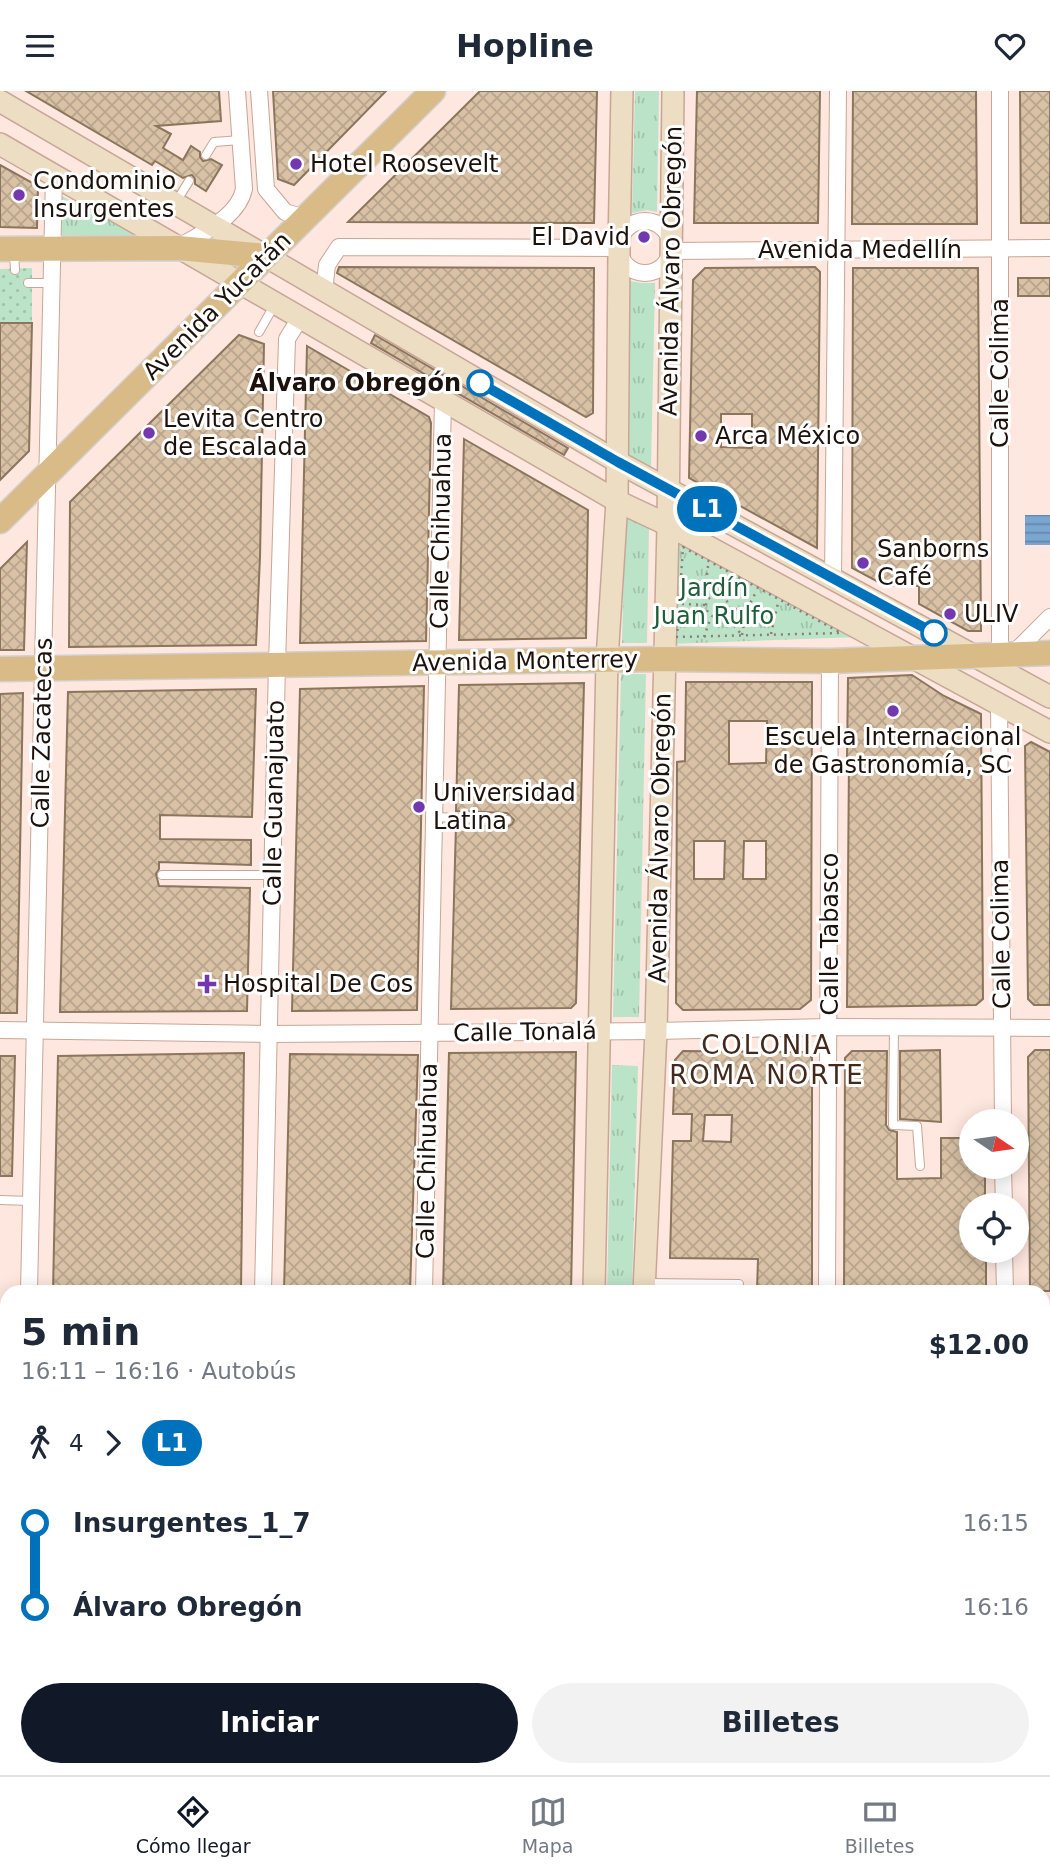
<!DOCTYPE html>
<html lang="es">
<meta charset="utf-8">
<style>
body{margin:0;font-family:"DejaVu Sans",sans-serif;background:#f2f2f3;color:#1f2937;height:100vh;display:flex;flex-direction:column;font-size:26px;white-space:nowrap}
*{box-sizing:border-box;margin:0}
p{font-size:23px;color:#747a83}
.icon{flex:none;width:38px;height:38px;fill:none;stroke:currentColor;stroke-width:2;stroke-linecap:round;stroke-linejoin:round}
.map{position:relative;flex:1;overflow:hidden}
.details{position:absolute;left:0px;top:1194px;width:1050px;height:492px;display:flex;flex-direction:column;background:#fff;border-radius:21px 21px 0 0;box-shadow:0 4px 18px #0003}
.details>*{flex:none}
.badge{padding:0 14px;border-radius:23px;font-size:24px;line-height:46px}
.needle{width:46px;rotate:103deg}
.fabs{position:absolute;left:959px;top:1018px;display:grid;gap:14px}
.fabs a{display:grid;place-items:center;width:70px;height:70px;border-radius:50%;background:#fff;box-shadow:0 4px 18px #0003;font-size:35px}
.map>.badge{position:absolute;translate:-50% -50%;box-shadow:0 0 0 4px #fff}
.legs{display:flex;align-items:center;gap:10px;height:77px;padding:0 21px;font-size:23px}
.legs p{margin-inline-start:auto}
.overview{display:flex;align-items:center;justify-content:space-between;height:119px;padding:0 21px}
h1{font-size:38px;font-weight:700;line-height:52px}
.cta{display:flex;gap:14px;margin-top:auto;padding:14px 21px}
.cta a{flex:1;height:80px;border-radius:42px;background:#111827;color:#fff;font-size:28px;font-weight:700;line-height:80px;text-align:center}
.cta a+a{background:#f2f2f3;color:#1f2937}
ul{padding:0 21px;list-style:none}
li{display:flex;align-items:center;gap:24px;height:84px;font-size:26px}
li i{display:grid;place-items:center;width:10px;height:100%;margin:0 9px;background:currentColor}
li i::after{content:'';width:18px;height:18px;margin:-9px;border:5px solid;border-radius:50%;background:#fff}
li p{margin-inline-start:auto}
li:first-child i{background:linear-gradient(#0000 50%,currentColor 0)}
li:last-child i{background:linear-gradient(currentColor 50%,#0000 0)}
header{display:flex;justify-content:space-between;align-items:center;height:91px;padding:0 21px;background:#fff;font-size:32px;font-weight:700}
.menu{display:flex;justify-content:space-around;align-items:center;height:98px;border-top:2px solid #e0e1e3;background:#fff;font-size:19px;color:#747a83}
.menu a{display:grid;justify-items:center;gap:4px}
.menu .on{color:#111827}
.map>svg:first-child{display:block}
</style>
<header><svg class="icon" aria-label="menu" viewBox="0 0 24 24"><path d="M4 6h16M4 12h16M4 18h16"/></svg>Hopline<svg class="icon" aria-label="heart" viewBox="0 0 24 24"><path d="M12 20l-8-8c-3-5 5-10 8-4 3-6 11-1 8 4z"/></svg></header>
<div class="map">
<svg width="1050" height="1684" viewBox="0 0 1050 1684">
<defs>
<pattern id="grass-dots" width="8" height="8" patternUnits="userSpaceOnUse" patternTransform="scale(1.75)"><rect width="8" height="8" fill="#bbe3c7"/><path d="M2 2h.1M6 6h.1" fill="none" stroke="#a0c2aa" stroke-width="1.8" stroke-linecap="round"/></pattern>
<pattern id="park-tufts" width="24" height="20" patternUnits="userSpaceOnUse" patternTransform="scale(1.75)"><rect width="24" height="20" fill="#bbe3c7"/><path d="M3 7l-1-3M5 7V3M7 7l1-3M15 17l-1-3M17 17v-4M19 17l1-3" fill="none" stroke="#a0c2aa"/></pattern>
<pattern id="water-rules" width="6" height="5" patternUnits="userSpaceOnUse" patternTransform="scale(1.75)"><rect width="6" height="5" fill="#7ca6d2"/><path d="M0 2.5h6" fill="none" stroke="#6586a9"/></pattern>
<pattern id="building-cross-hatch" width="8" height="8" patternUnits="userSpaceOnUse" patternTransform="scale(1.75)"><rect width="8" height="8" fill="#d8c1a5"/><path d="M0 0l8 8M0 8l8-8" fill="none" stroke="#b9a58d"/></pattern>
</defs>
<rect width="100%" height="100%" fill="#fee7de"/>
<polygon fill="url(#grass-dots)" points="32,177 32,232 0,232 0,178"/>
<g fill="url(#park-tufts)">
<polygon points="635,0 659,0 657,121 647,119 632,122"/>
<polygon points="60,104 137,144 59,144"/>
<polygon points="630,190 641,192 655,192 651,377 626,365"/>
<polygon points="625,424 649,436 647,552 622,552"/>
<polygon points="680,451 860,546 670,553 676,456"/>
<polygon points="621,583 646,583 639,926 613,926"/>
<polygon points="612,974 638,975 632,1200 607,1200"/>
</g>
<rect fill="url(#water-rules)" x="1025" y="424" width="25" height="30"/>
<g fill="url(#building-cross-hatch)" stroke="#8b755c" stroke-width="2" fill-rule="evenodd">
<polygon points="26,0 219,0 221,30 156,35 171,43 163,57 183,69 191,55 200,61 200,66 203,70 211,68 222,74 206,100 195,93 195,88 192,84 183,87 155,70 152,74"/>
<polygon points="273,0 386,0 294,94 278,88"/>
<polygon points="480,0 597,0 594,132 348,131"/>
<polygon points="697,0 820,0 818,132 694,132"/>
<polygon points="853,0 976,0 977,133 852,133"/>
<polygon points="1020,0 1050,0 1050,132 1021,132"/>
<polygon points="0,74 38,95 37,137 0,136"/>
<polygon points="339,176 594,177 593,322 586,326 337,182"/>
<path d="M815 176 820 181 817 457 689 387 693 189 705 177ZM721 323H752V357L721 356Z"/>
<polygon points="853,177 978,177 981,540 968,540 919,513 919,495 884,494 852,477"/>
<rect x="1018" y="187" width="32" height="18"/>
<polygon points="0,232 32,232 29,360 0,389"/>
<polygon points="239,244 264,253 260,466 256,554 69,556 70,411"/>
<polygon points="375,244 568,357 564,364 371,252"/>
<polygon points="307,255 429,326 431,332 426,550 300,552"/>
<polygon points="464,348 588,419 586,547 459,549"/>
<polygon points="27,451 24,559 0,559 0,478"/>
<polygon points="912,584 944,605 981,623 983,908 976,914 847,916 849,669 847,669 848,587"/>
<path d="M686 591H812L811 909 800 918 683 919 676 912 677 671 685 670ZM729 630H767L766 672 729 673ZM694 750H725L724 788H694ZM744 750H766V788H743Z"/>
<polygon points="584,592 576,912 571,917 451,918 456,733 507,736 512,733 514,729 507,722 456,720 459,594"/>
<polygon points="424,595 417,919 292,920 300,598"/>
<polygon points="256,598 252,726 160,724 160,748 251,749 251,774 159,771 159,778 156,783 159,795 250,797 247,920 60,921 68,601"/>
<polygon points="23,602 17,922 0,922 0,603"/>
<polygon points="1031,651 1050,661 1050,914 1034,914 1028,908 1025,655"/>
<polygon points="940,959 941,1031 900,1028 900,960"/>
<polygon points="1035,959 1050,959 1050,1200 1030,1200 1028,966"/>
<path d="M683 960 806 961 812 967V1200H757L758 1168 670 1167 673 1050H691L692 1023H673L675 969ZM705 1024H732L731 1051 703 1050Z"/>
<polygon points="852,960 887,960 886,1034 889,1039 897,1041 897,1088 941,1087 941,1047 971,1047 971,1076 985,1076 985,1115 971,1115 971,1160 986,1160 986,1200 844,1200 845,967"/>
<polygon points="576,961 571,1200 443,1200 449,962"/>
<polygon points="244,962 241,1200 53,1200 58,965"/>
<polygon points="290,963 418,964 410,1200 284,1200"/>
<polygon points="0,965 15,965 12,1085 0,1085"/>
</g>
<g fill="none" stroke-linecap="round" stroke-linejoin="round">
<defs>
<g id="lane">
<polyline points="206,64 214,51 241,49"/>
<polyline points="176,111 189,90"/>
<polyline points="14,161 15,179"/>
<polyline points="28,192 51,192"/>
<polyline points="259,241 275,213"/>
<polyline points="434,726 507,729"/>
<polyline points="162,784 272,784"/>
<polyline points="894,936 893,1034 917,1035 920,1075"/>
<polyline points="0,1109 31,1110"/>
<polyline points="645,1192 739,1193"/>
<polyline points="1043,1562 1050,1554"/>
</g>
<g id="street">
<polyline points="259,0 266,98 285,121 305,127"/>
<polyline points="1000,0 1000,564"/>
<circle cx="645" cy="156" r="26"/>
<path d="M178 157C201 142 238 127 244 98L237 0"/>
<polyline points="671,160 1050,157"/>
<polyline points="324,200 327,174 339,156 619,157"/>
<polyline points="833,487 838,0"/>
<polyline points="1013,563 1050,526"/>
<polyline points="999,612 1003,1031"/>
<polyline points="0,939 268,943 656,940 829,936 1050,937"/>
<polyline points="1003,1076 1004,1115"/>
<polyline points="1004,1160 1005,1200"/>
<polyline points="29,1200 54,84"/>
<polyline points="263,1200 277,573 287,248 300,227"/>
<polyline points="424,1200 443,309"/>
<polyline points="827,1200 830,570"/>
<polyline points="1043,1272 1050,1272"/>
<polyline points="0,1281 7,1281"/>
<polyline points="1007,1678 1007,1684"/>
<polyline points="21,1684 21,1678"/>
<polyline points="254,1684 254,1678"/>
<polyline points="416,1684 416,1678"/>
<polyline points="824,1684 824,1678"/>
</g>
<g id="secondary">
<polyline points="0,10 618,371 1050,606"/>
<polyline points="0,53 617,410 668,434 1050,641"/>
<polyline points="594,1200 607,569 617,410 619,157 622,0"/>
<polyline points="644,1200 656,940 668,434 673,0"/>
<polyline points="1043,1588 1050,1588"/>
<polyline points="0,1598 7,1596"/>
<polyline points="1043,1610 1050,1610"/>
<polyline points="0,1615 7,1618"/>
<polyline points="584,1684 584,1678"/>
<polyline points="634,1684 635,1678"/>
</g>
<g id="primary">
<polyline points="0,158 178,157 266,165"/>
<polyline points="0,430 433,0"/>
<polyline points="0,578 664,568 830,570 1050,562"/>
</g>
</defs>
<use href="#lane" stroke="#c8a697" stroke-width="10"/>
<use href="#street" stroke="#c8a697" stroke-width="18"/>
<use href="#secondary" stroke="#c8a697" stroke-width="24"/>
<use href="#primary" stroke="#d2cfce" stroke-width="27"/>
<g stroke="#8f7d76" stroke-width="2.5" stroke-dasharray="2 5" stroke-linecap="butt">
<polygon points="683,456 841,542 677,546"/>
<polyline points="708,475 706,493 714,504"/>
<circle cx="717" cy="515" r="11"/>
<polyline points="682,513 706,514"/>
<polyline points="728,517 746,520 756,501"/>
<polyline points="725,524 741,543"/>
<polyline points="771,543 778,512"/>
<polyline points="742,544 746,520"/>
<polyline points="704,546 711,526"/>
</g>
<use href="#lane" stroke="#fff" stroke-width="8"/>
<use href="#street" stroke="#fff" stroke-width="16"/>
<use href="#secondary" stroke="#ecddc3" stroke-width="21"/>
<use href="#primary" stroke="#d9bb88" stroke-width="24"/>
</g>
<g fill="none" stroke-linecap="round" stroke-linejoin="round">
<defs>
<polyline id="line-1" points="480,292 618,371 934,542"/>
</defs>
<use href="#line-1" stroke="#fff" stroke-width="16"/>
<use href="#line-1" stroke="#0072bc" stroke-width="10"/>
</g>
<g fill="#7338ae" stroke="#fff" stroke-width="2.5">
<circle cx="296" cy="73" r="7"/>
<circle cx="19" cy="104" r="7"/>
<circle cx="644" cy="146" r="7"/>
<circle cx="149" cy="342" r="7"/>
<circle cx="701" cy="345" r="7"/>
<circle cx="863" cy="472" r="7"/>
<circle cx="950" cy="523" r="7"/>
<circle cx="893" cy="620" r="7"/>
<circle cx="419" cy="716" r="7"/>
<path d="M203.5 882.5h7v7h7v7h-7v7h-7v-7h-7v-7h7z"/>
</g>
<g fill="#fff" stroke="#0072bc" stroke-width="3.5">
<circle cx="480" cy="292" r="12"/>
<circle cx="934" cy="542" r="12"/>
</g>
<g text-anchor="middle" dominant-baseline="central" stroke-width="6" stroke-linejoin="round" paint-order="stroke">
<g font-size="24" fill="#1d110c" stroke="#fff" text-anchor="start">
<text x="310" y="73">Hotel Roosevelt</text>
<text x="33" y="90">Condominio<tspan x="33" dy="28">Insurgentes</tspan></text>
<text x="630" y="146" text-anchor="end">El David</text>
<text x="163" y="328">Levita Centro<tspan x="163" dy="28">de Escalada</tspan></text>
<text x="715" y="345">Arca México</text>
<text x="877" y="458">Sanborns<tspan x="877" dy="28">Café</tspan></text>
<text x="964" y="523">ULIV</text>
<text x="893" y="646" text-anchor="middle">Escuela Internacional<tspan x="893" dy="28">de Gastronomía, SC</tspan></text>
<text x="433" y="702">Universidad<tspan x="433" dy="28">Latina</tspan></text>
<text x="223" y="893">Hospital De Cos</text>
</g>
<g font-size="24" fill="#1d110c" stroke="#fff">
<text x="860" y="159">Avenida Medellín</text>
<text transform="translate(671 180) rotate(-89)">Avenida Álvaro Obregón</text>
<text transform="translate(217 215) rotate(-45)">Avenida Yucatán</text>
<text transform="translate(1000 282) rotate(-90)">Calle Colima</text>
<text transform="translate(441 440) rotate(-89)">Calle Chihuahua</text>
<text transform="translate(525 570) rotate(-1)">Avenida Monterrey</text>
<text transform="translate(42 642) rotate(-89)">Calle Zacatecas</text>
<text transform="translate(274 712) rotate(-89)">Calle Guanajuato</text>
<text transform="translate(660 747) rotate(-89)">Avenida Álvaro Obregón</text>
<text transform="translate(830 843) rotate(-90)">Calle Tabasco</text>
<text transform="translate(1001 843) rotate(-91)">Calle Colima</text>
<text transform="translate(525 941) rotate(-1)">Calle Tonalá</text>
<text transform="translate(427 1070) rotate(-89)">Calle Chihuahua</text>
</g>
<g font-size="24" font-weight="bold" fill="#1d110c" stroke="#fff" text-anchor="end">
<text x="461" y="292">Álvaro Obregón</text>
</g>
<g font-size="24" fill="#1f5e3a" stroke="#fff">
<text x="714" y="497">Jardín<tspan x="714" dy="28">Juan Rulfo</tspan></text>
</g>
<g font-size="26" letter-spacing="2" fill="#43281c" stroke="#fff">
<text x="767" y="954">COLONIA<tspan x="767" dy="30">ROMA NORTE</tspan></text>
</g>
</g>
</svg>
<div class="fabs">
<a><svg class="needle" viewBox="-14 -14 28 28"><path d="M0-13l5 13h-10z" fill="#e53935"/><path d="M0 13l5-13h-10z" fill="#747a83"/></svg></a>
<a><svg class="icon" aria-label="locate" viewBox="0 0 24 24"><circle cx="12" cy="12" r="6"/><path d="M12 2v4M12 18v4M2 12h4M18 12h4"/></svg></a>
</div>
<b class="badge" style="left:707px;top:418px;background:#0072bc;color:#fff">L1</b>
<section class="details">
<div class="overview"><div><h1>5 min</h1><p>16:11 – 16:16 · Autobús</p></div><b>$12.00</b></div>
<div class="legs"><svg class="icon" aria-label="walk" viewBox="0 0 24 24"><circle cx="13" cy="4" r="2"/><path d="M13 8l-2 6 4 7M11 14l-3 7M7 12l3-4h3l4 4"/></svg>4<svg class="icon" aria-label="forward" viewBox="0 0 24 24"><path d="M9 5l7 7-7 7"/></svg><b class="badge" style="background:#0072bc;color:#fff">L1</b></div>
<ul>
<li><i style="color:#0072bc"></i><b>Insurgentes_1_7</b><p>16:15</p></li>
<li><i style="color:#0072bc"></i><b>Álvaro Obregón</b><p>16:16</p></li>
</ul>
<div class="cta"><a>Iniciar</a><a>Billetes</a></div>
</section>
</div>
<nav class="menu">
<a class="on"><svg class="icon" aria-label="directions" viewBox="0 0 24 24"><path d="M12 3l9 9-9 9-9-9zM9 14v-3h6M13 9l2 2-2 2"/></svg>Cómo llegar</a>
<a><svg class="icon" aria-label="map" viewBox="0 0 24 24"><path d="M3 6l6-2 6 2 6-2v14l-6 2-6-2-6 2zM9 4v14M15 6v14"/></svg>Mapa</a>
<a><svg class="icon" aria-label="tickets" viewBox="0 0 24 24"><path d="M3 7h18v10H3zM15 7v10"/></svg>Billetes</a>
</nav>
